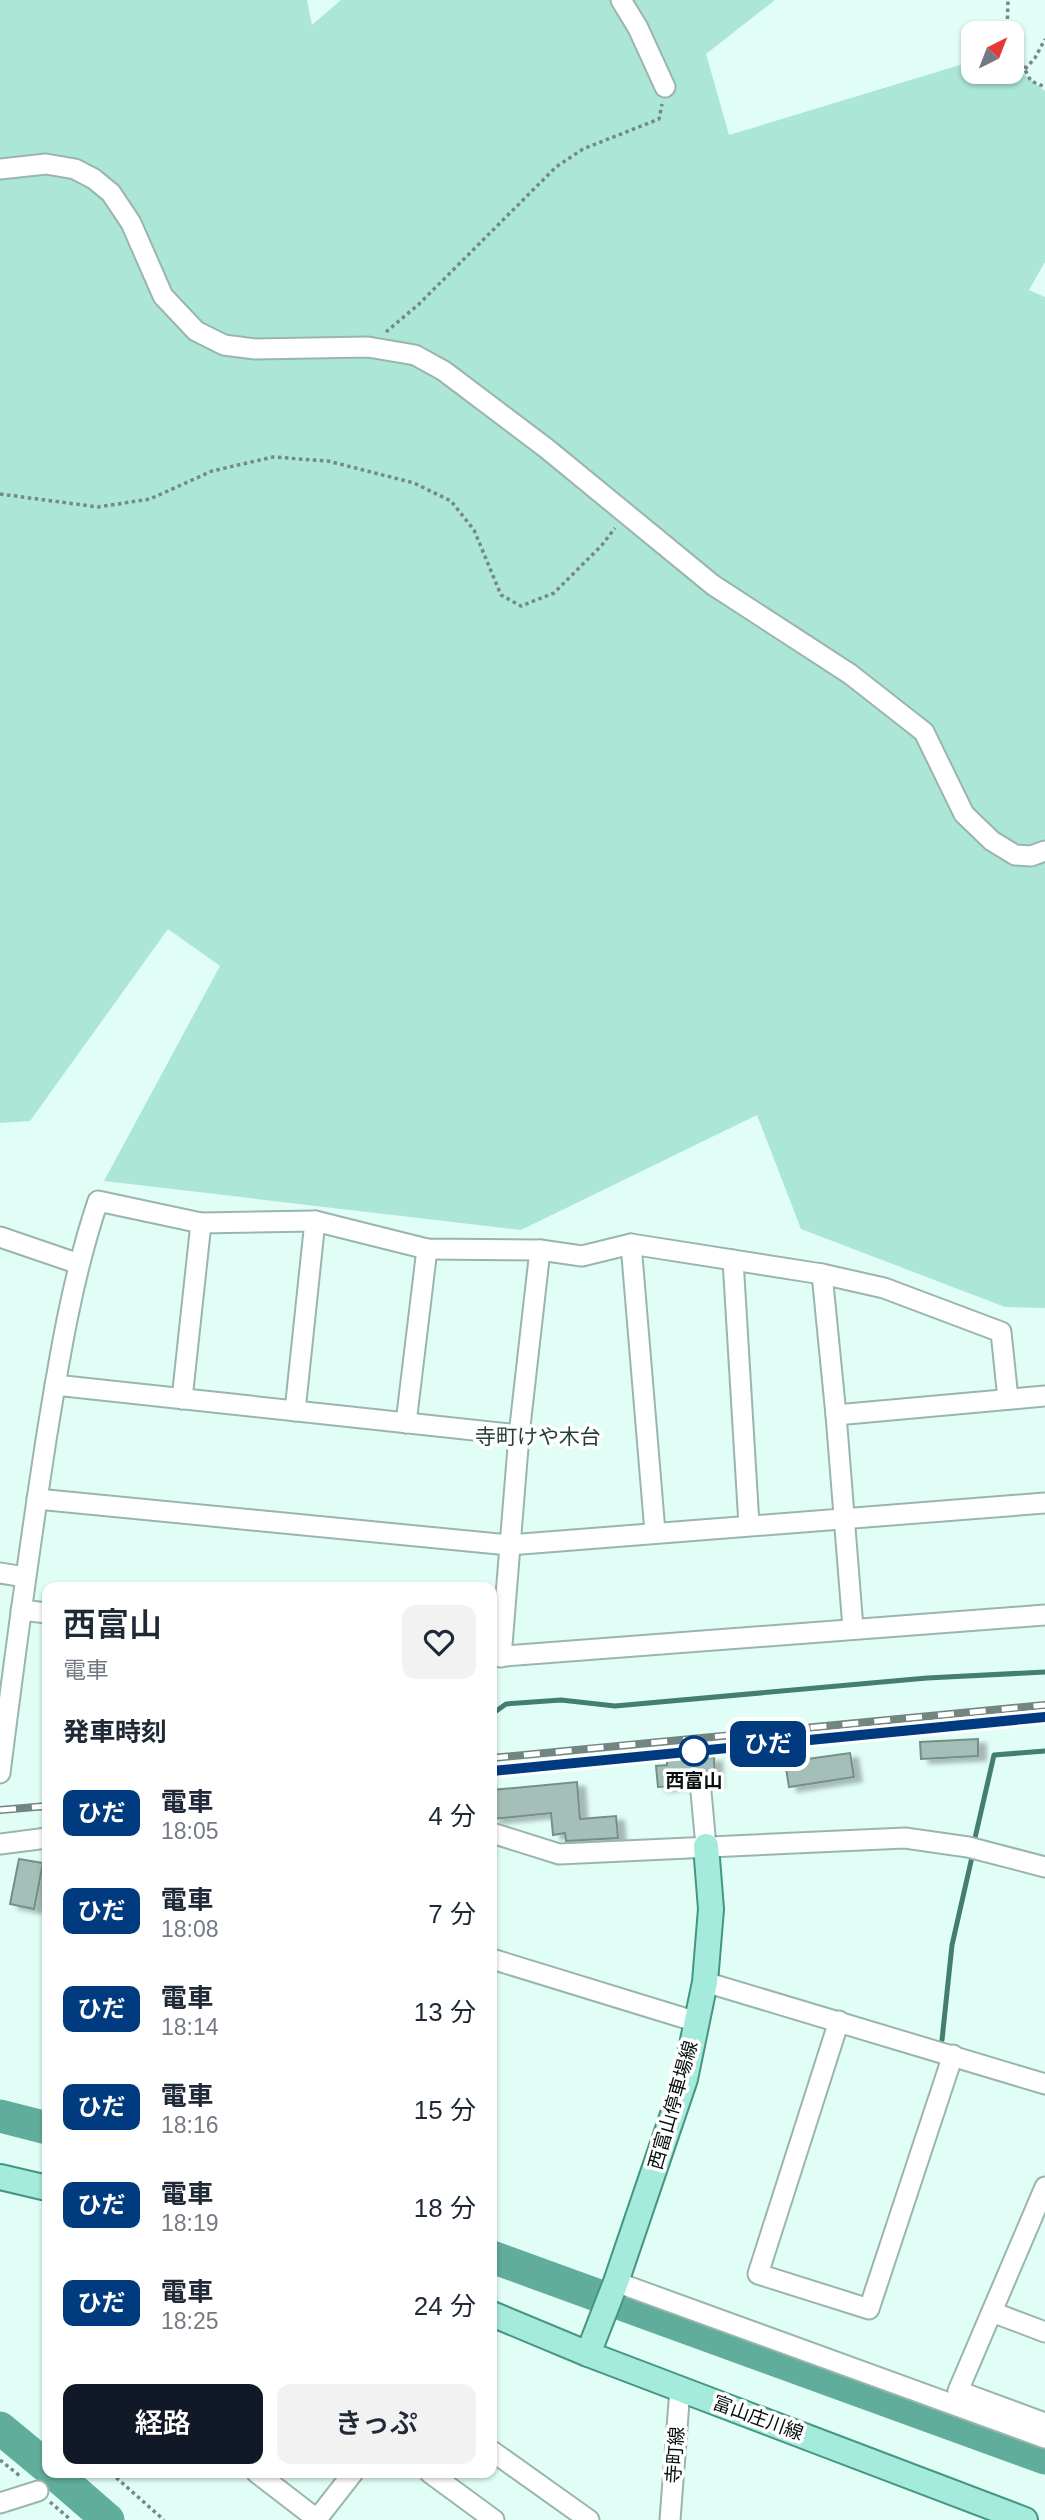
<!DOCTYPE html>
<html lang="ja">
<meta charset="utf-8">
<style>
body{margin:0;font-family:Arial,"Noto Sans JP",sans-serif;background:#f2f2f3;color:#1f2937;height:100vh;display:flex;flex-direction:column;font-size:26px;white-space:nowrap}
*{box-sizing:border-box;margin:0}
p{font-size:23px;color:#747a83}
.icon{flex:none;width:38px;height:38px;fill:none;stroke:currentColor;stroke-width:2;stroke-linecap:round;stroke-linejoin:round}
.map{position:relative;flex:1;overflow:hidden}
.side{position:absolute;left:42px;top:1582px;width:455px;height:896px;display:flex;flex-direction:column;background:#fff;border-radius:14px;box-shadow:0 2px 5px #0004}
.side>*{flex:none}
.badge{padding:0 14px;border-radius:10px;font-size:24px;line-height:46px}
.needle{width:46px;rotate:42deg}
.fabs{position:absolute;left:961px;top:21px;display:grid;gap:14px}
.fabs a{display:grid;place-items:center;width:63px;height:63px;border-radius:14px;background:#fff;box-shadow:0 2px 5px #0004;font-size:35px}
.map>.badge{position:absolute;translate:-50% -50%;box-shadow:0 0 0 4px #fff}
h2{padding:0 21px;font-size:26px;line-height:63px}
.round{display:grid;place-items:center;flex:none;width:74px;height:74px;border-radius:14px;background:#f2f2f3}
.overview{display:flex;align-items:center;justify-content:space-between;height:119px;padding:0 21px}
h1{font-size:33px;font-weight:600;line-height:52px}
.button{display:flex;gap:14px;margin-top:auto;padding:14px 21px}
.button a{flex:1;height:80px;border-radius:14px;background:#111827;color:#fff;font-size:28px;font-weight:600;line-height:80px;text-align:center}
.button a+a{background:#f2f2f3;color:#1f2937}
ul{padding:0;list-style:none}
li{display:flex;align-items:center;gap:21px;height:98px;padding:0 21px}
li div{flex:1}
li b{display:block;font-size:26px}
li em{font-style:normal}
li .badge{min-width:77px;font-weight:700;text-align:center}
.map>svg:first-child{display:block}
</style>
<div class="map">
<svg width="1045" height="2520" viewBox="0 0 1045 2520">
<defs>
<filter id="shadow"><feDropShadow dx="8" dy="4.5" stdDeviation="2" flood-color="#0004"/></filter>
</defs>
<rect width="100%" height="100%" fill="#e1fef6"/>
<polygon fill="#abe6d6" points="0,0 307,0 312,25 341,0 775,0 706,54 729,135 973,61 973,72 1012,72 1012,65 1045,91 1045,262 1029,290 1045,297 1045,1308 1005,1307 801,1229 757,1115 521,1230 104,1181 220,966 168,929 30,1121 0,1123"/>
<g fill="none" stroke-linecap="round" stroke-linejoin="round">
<g stroke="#457e70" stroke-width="5">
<polyline points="492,1714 506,1704 561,1700 615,1706 927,1678 1045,1672"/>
<polyline points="975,1838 994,1755 1045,1751"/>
<polyline points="942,2040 952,1945 972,1857"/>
</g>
<g stroke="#60ad9b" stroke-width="33">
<polyline points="0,2116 47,2128"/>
<polyline points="492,2257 1045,2458"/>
<polyline points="0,2428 47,2467"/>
<polyline points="54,2473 108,2520"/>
</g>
</g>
<g fill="#a4bfb7" stroke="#758f88" stroke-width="2" filter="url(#shadow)">
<polygon points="978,1739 978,1756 921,1759 920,1742"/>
<polygon points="850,1753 854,1777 789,1787 785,1762"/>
<polygon points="714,1757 715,1783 701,1780 692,1785 658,1787 656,1766 667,1765 667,1761"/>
<polygon points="577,1782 580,1819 616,1816 618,1838 566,1841 565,1833 553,1835 551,1813 492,1819 492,1790"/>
<polygon points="19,1859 43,1863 34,1909 10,1904"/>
</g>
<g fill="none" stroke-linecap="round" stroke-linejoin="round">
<defs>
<g id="minor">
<polyline points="621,0 638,28 665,87"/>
<polyline points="0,169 46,164 75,169 94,179 111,193 131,223 163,296 196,331 224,345 255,349 368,347 415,355 444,371 546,448 713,585 850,674 924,732 964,814 992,841 1015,855 1031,856 1045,851"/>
<polyline points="0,1237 79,1264"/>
<polyline points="631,1244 655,1532"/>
<polyline points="733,1260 749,1525"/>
<polyline points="822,1274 836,1415 853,1628"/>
<polyline points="55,1385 519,1435"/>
<polyline points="182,1399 201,1223"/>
<polyline points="295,1411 315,1221"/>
<polyline points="836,1415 1045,1396"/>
<polyline points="406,1423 427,1249"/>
<polyline points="37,1499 509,1545 1045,1503"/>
<polyline points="0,1573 25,1577"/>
<polyline points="21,1610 47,1613"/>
<polyline points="492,1657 1045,1615"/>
<polyline points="501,1657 519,1435 540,1250"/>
<path d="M0 1773C14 1662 29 1551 46 1440 59 1360 72 1278 98 1201L201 1223 315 1221 427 1249 540 1250 582 1256 631 1244 822 1274 884 1288 1001 1332 1008 1399"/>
<polyline points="701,1792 706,1846"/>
<polyline points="492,1833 559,1854 905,1838 968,1847 1045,1867"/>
<polyline points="0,1844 47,1838"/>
<polyline points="492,1959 697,2022"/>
<polyline points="705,1982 1045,2084"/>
<polyline points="839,2021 758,2274 869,2309 953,2055"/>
<polyline points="1045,2187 958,2391 1045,2423"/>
<polyline points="616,2282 1045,2438"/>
<polyline points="992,2312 1045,2332"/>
<polyline points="492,2451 589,2520"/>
<polyline points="257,2473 318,2520"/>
<polyline points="430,2473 494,2520"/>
<polyline points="0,2503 38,2491"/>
<polyline points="317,2519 353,2473"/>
<polyline points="670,2520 680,2389"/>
</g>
<g id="major">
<polyline points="0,2177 47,2188"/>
<polyline points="492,2314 588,2354 1025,2520"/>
<polyline points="588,2354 616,2282 685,2079 705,1982 711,1909 706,1846"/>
</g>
</defs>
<use href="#minor" stroke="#9ab5ae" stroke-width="23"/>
<use href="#major" stroke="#459583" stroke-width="28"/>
<g stroke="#768984" stroke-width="3.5" stroke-dasharray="3.5 3.5" stroke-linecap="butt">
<polyline points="1007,33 1008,0"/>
<polyline points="1012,46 1031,81 1045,87"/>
<polyline points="1025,69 1035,58 1045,39"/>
<polyline points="386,332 419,304 556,167 583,149 659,119 662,104"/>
<polyline points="0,494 98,507 150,499 212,471 273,457 328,461 414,483 451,501 474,530 501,595 521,606 554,593 602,545 615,528"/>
<polyline points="47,2408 44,2413 47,2416"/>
<polyline points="0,2460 20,2476"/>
<polyline points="111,2473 164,2520"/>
<polyline points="50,2502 71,2520"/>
</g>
<use href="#minor" stroke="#fff" stroke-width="19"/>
<use href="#major" stroke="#a4ebdb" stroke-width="24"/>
<defs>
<g id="rail">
<polyline points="492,1758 1045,1705"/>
<polyline points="492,1771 1045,1717"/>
<polyline points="0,1810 47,1806"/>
</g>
</defs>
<use href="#rail" stroke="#728580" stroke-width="8"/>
<use href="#rail" stroke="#fff" stroke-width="5" stroke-dasharray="16" stroke-linecap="butt"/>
</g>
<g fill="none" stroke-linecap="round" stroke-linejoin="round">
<defs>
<polyline id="line" points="492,1771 1045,1717"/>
</defs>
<use href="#line" stroke="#fff" stroke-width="16"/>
<use href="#line" stroke="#003b80" stroke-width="10"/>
</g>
<circle fill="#fff" stroke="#003b80" stroke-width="3.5" cx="694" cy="1751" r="14"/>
<g text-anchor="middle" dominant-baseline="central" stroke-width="7" stroke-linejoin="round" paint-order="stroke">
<g font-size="19" font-weight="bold" fill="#060f0c" stroke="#fff">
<text x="694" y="1780">西富山</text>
</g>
<g font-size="19" fill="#060f0c" stroke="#fff">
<text transform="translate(673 2105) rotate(-74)">西富山停車場線</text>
<text transform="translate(758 2418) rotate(20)">富山庄川線</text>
<text transform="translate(675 2455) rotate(-86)">寺町線</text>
</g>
<g font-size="21" fill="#263e38" stroke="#fff">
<text x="538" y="1436">寺町けや木台</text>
</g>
</g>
</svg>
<div class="fabs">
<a><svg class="needle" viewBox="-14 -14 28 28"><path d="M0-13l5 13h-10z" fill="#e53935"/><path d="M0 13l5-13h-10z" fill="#747a83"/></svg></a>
</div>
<b class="badge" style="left:768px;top:1744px;background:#003b80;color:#fff">ひだ</b>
<section class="side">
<div class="overview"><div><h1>西富山</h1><p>電車</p></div><a class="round"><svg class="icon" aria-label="heart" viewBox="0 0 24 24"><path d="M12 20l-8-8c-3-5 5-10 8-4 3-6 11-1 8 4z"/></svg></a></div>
<h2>発車時刻</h2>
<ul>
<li><span class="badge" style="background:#003b80;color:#fff">ひだ</span><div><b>電車</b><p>18:05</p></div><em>4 分</em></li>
<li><span class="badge" style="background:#003b80;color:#fff">ひだ</span><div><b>電車</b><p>18:08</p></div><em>7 分</em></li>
<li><span class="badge" style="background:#003b80;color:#fff">ひだ</span><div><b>電車</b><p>18:14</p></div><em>13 分</em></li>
<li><span class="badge" style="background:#003b80;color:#fff">ひだ</span><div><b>電車</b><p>18:16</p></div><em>15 分</em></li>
<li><span class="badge" style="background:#003b80;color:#fff">ひだ</span><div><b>電車</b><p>18:19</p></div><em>18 分</em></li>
<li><span class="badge" style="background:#003b80;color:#fff">ひだ</span><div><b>電車</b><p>18:25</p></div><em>24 分</em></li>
</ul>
<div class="button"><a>経路</a><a>きっぷ</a></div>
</section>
</div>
